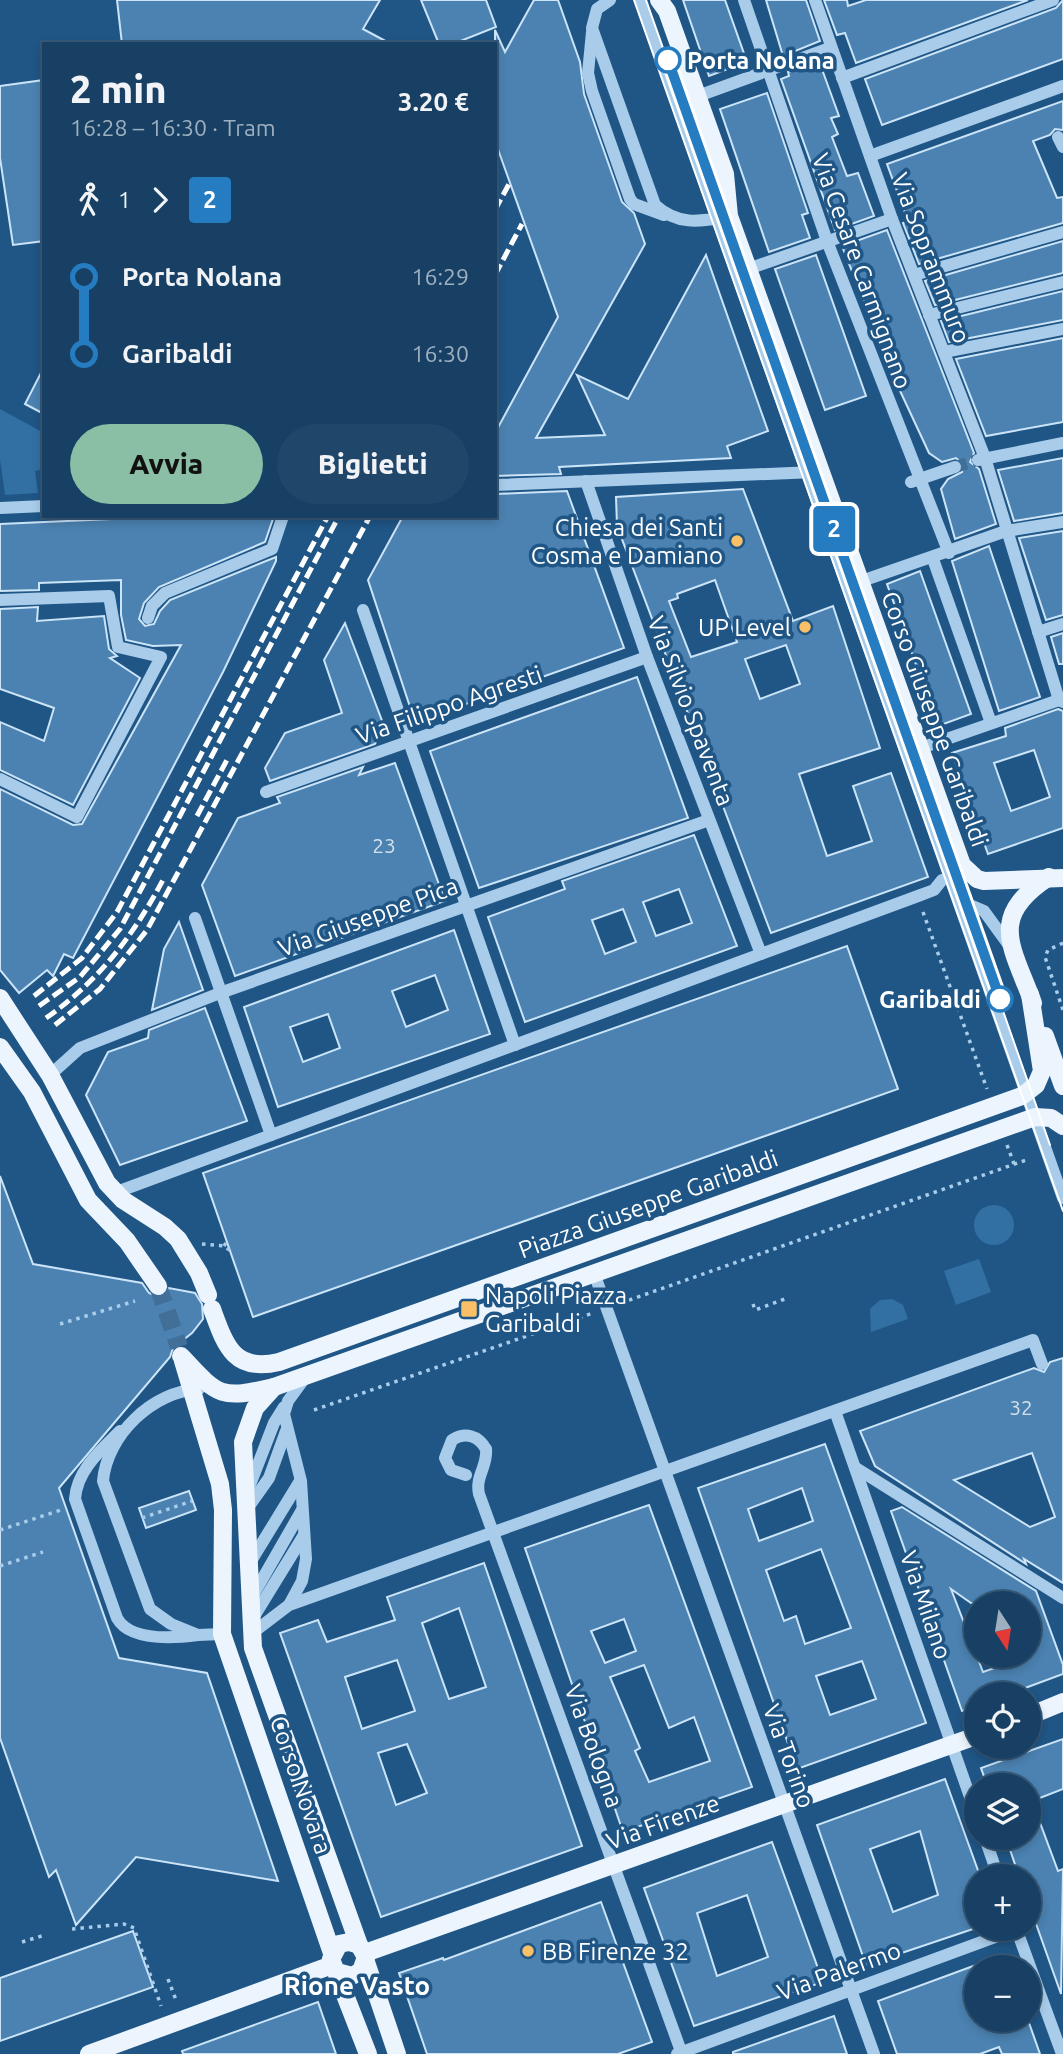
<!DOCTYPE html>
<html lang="it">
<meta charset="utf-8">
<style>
body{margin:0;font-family:Ubuntu,sans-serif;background:#20476a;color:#f1f3f6;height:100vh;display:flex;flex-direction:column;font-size:26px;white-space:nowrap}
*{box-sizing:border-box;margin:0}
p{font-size:23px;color:#9eafbf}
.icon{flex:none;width:38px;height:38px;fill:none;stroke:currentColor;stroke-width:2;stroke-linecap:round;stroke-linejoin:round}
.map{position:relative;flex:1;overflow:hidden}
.sheet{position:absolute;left:42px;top:42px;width:455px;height:476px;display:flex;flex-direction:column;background:#174064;border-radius:0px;box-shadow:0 4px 10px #0003,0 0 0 2px #365978}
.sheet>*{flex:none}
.badge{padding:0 14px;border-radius:5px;font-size:24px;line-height:46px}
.needle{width:46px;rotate:168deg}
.fabs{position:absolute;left:964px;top:1591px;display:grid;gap:14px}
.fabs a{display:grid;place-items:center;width:77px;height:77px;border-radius:50%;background:#174064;box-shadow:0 4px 10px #0003,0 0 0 2px #365978;font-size:35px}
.map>.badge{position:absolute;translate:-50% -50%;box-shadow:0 0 0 4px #fff}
.legs{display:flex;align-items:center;gap:10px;height:77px;padding:0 28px;font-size:23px}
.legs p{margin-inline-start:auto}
.head{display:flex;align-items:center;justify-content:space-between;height:119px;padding:0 28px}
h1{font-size:38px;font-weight:800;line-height:52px}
.cta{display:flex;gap:14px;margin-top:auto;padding:14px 28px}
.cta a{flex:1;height:80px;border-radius:42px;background:#8abfa5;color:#111;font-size:28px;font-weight:800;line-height:80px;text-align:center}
.cta a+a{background:#20476a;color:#f1f3f6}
ul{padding:0 28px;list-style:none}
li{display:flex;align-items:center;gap:24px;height:77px;font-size:26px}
li i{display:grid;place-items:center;width:10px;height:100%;margin:0 9px;background:currentColor}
li i::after{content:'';width:18px;height:18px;margin:-9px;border:5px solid;border-radius:50%;background:#174064}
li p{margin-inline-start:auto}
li:first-child i{background:linear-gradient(#0000 50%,currentColor 0)}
li:last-child i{background:linear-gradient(currentColor 50%,#0000 0)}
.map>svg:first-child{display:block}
</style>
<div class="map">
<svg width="1063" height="2054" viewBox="0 0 1063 2054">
<rect width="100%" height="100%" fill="#1f5686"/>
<g fill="#3270a4">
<polygon points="0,409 44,433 44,469 35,471 38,493 5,495 0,459"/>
<circle cx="994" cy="1225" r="20"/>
<polygon points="979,1259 991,1292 956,1305 944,1271"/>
<polygon points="892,1299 903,1305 908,1319 871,1332 870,1309 880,1300"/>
</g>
<g fill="#4b82b1" stroke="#cce4f8" stroke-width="2" fill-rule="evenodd">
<polygon points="117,0 380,0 363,29 391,44 122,44"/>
<polygon points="421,0 486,0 496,27 453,44 439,44"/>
<polygon points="534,0 558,0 580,62 584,94 622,202 634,213 645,244 536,438 605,435 577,375 628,399 706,255 768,431 727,446 731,458 559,467 561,474 495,476 495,433 558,317 495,141 495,30 505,52"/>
<polygon points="683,0 725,0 747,62 709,76"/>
<polygon points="766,0 806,0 820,41 783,56"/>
<polygon points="824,0 847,0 848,6 866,0 1028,0 856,63 845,33 837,35"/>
<polygon points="1063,0 1063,59 882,125 865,79 1056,8"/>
<polygon points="819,61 839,116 831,118 838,134 832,137 847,176 858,173 874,216 835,230 781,79 789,76 788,72"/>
<polygon points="44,80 44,241 13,245 0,158 0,86"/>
<polygon points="767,93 808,213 802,215 810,238 769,252 720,109"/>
<polygon points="1063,101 1063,130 1055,129 1050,135 1033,141 1057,198 1063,197 1063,223 919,264 903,223 908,221 887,164"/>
<polygon points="887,230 974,453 970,462 979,469 996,524 955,539 941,489 948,479 962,472 963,464 956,458 942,462 929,453 895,380 842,246"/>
<polygon points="1063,241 1063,273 935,305 925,281"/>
<polygon points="816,255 866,396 825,410 775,269"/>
<polygon points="1063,291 1063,320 949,342 941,321"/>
<polygon points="1063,338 1063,422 986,436 956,359"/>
<polygon points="44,367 44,414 25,404"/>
<polygon points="1063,458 1063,513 1014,521 998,470"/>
<path d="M743 489 793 621 833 606 880 748 799 774 827 856 872 841 853 786 891 773 928 877 771 933 617 526 616 497ZM715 580 737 642 691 657 669 601 678 598 677 594ZM786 645 800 684 760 699 745 659Z"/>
<polygon points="567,491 624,648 415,722 368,580 403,516 495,516 495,494"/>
<polygon points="179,516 274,516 265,542 159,587 144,603 139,619 145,626 154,624 160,611 170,600 276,557 276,561 223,672 73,958 64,954 53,976 47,970 19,993 0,970 0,789 73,825 82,824 181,645 153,646 126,640 121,615 121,580 39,583 39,590 0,591 0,524"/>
<polygon points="1063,531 1063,615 1046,620 1019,538"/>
<polygon points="989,546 1040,697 999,711 952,561"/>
<polygon points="920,571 971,714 938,726 887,584"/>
<polygon points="38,607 37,621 104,616 109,649 117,656 110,658 140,678 73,805 0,770 0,722 44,741 54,708 0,689 0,609"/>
<polygon points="345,623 384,726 375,744 270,781 265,768 285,733 342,713 324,660"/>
<polygon points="1063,633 1063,664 1059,664 1051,637"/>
<polygon points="637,677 688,818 479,888 430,751"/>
<path d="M1058 709 1063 711V828L988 854 952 753 1006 736 1005 728ZM1034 750 1050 797 1011 811 994 763Z"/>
<polygon points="395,763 445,901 235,976 202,885 238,818 280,803 277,797 363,767 359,775"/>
<path d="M694 835 737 946 525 1022 488 917 565 889 562 881ZM679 889 692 923 656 936 643 902ZM623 909 636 942 605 954 592 920Z"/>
<polygon points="179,922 203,990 152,1010 164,949"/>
<path d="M454 930 490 1034 278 1107 244 1007ZM435 975 448 1010 406 1027 392 991ZM328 1014 340 1048 303 1062 290 1027Z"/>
<polygon points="847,946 898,1089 253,1317 203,1173"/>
<polygon points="205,1008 247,1121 120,1165 86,1095 108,1052 148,1038 149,1030"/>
<polygon points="0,1176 33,1264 142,1283 149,1293 158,1297 165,1295 169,1288 195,1293 202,1304 203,1319 192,1333 173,1348 170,1357 59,1488 119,1658 207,1673 278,1881 136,1857 76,1925 56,1870 49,1877 0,1738"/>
<path d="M1063 1358V1583L1024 1559 1026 1564 875 1466 860 1431 1034 1368 1044 1372 1050 1362ZM1032 1453 1055 1517 1030 1527 954 1480Z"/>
<path d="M825 1444 926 1723 797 1769 698 1488ZM802 1488 813 1521 759 1541 748 1509ZM821 1549 851 1628 805 1644 796 1616 784 1621 766 1570ZM862 1661 876 1699 830 1715 816 1676Z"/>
<polygon points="189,1491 196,1510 146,1528 139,1508"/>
<path d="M649 1505 752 1787 623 1832 525 1548ZM624 1619 636 1651 605 1663 591 1631ZM644 1665 669 1728 694 1717 710 1761 649 1782 635 1751 640 1748 610 1677Z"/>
<path d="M902 1507 1036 1591 1063 1665V1674L1009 1694H976V1706L962 1711 891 1511ZM951 1589 971 1603H1029V1656H1014L1015 1661 983 1672Z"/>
<path d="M484 1563 582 1846 381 1917 280 1633 318 1620 327 1642 395 1620 387 1597ZM459 1608 486 1687 449 1699 422 1623ZM397 1660 415 1711 362 1729 345 1677ZM407 1744 427 1793 396 1805 378 1753Z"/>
<polygon points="1063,1739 1063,1789 1032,1801 1058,1871 1063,1869 1061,1994 1029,1904 1029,1876 1019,1876 1006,1838 1029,1838 1029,1785 987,1785 981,1768"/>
<path d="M945 1779 980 1876H976V1928L866 1965 817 1825ZM920 1831 938 1895 893 1912 870 1849Z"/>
<path d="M772 1842 823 1982 694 2026 644 1888ZM747 1895 768 1957 717 1976 697 1913Z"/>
<polygon points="601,1902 652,2042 618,2054 427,2054 399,1973 443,1958 444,1960"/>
<polygon points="133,1931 153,1987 0,2041 0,1978"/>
<polygon points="976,1965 976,2020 1028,2020 1040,2054 1002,2054 999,2047 980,2054 897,2054 878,2001"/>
<polygon points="318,2002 336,2054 183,2054 182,2051"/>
<polygon points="834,2016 847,2054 733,2054 733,2052"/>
</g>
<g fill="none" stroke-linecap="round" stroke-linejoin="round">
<polyline stroke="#416f98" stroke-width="12" stroke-dasharray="12 6" stroke-linecap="butt" points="955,467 977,460"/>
<polyline stroke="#416f98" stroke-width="18" stroke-dasharray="18 9" stroke-linecap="butt" points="158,1286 179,1347"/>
<g stroke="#a8ccea" stroke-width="3.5" stroke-dasharray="3.5 5" stroke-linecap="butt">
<polyline points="923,912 987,1089"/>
<polyline points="1063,943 1048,950 1045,957 1063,1010"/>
<polyline points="1007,1145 1014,1164"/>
<polyline points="202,1244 224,1246 232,1252"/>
<polyline points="224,1246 228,1240"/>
<polyline points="621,1303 1029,1159"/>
<polyline points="753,1304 755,1310 785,1299"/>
<polyline points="60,1324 135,1301"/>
<polyline points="314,1410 593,1313"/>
<polyline points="142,1518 192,1501"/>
<polyline points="0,1530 64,1509"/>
<polyline points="0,1566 43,1552"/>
<polyline points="72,1929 124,1924 134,1928 161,2006"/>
<polyline points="22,1942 45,1935"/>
<polyline points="168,1979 176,2000"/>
</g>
<g stroke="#a8ccea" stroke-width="12">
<path d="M610 0 597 9 592 28 655 205C677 225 699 222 725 217"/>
<polyline points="640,0 1063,1198"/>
<polyline points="744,0 827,241 949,553"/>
<polyline points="815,0 892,219 985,458 1059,700 1063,702"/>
<polyline points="592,32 588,73 592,91 630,199 634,204 664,215"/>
<polyline points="842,78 1053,0"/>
<polyline points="698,96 830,48"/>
<polyline points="1058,137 1063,147"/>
<polyline points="870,156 1063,86"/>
<polyline points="748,269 892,219"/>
<polyline points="914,275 1063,232"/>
<polyline points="929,315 1063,282"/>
<polyline points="944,352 1063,329"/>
<polyline points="978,460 1063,443"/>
<polyline points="586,481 647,657 761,954"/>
<polyline points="911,482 955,467"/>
<polyline points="495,485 815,472"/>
<polyline points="0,508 44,506"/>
<polyline points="933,559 991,723"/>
<polyline points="853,584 1006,531 1063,522"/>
<polyline points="0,600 109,596 118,647 161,657 77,817 0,779"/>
<polyline points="363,610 515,1045"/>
<polyline points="148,618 152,606 165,593 272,549 283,516"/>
<polyline points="1038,632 1063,624"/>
<polyline points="918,749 1059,700"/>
<polyline points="266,792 647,657"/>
<polyline points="958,900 984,911 1008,944"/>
<polyline points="195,918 271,1135"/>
<polyline points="50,1075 80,1048 220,993 709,820"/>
<polyline points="114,1193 918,896 934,890 942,880"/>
<polyline points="594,1273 874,2054"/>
<path d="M199 1389C153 1391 107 1435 103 1481L150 1609 171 1624 198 1635 222 1634"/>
<polyline points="835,1411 976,1814"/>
<path d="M120 1431C101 1450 77 1470 75 1499L117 1618C130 1642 175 1638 198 1635"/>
<polyline points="856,1468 1063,1598"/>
<path d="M466 1475 451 1470 445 1458 452 1440C465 1432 478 1435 486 1449 488 1466 475 1476 479 1494L682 2054"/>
<polyline points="248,1490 274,1423 284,1407"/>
<polyline points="247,1509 269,1478 286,1431"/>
<polyline points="251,1561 300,1481"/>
<polyline points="252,1597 302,1510"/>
<polyline points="289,1605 302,1581 306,1559 301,1481 284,1414 288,1401 307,1375"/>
<polyline points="253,1618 304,1535"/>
<polyline points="255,1631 289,1605 1033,1340 1042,1364"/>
<polyline points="985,1838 998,1876"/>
<polyline points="1016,1928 1062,2054"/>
<polyline points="677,2054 1017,1929"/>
</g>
<g stroke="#ecf5fe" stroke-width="18">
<polyline points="659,0 667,11 725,174 729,216 962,865 977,879 984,881 1063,878"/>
<polyline points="0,998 50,1075 107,1183 123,1200 165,1227 178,1239 199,1273 208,1295"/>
<path d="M1033 1003C1012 946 987 917 1049 877"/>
<polyline points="1045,1036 1063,1086"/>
<polyline points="0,1047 32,1092 88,1200 127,1241 158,1286"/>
<path d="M212 1309C225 1344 233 1373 279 1362L1022 1096 1036 1085 1042 1071 1030 994"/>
<path d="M181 1356C218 1396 220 1400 274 1387L1035 1117 1051 1118 1063 1126"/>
<polyline points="183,1361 220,1484 223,1510 222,1634 332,1953"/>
<polyline points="274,1387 255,1408 243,1442 253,1648 359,1945"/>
<polyline points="1029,1716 1063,1702"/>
<polyline points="365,1953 976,1736"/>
<polyline points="366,1962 397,2054"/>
<polyline points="337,1972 352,1976 361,1971 366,1957 359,1945 349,1942 339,1944 331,1959 368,2054"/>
<polyline points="89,2054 332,1965"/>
</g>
<g stroke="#fff" stroke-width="2">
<polyline points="634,0 1063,1211"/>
<polyline points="646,0 772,356"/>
<polyline points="825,505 923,782"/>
<polyline points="962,894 1050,1145"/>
</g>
<g stroke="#fff" stroke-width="5" stroke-dasharray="12 5" stroke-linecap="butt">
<polyline points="495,210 509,184"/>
<polyline points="495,275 522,224"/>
<polyline points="197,816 228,758"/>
<polyline points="34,996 82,958 117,912 328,516"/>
<polyline points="39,1006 80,977 120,929 339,516"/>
<path d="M46 1018C99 981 134 935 164 878"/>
<polyline points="55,1025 100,989 147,930 370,516"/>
</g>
</g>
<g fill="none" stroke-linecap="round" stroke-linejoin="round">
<defs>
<polyline id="line-1" points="668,60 1000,999"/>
</defs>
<use href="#line-1" stroke="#fff" stroke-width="16"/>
<use href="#line-1" stroke="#267cc0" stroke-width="10"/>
</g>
<g fill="#fff" stroke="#267cc0" stroke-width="3.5">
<circle cx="668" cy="60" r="12"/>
<circle cx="1000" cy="999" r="12"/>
</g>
<g fill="#f9c067" stroke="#1f5686" stroke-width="2.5">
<circle cx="737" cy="541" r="7"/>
<circle cx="805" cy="627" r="7"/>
<rect x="460" y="1300" width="18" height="18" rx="3.5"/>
<circle cx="528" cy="1951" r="7"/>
</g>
<g text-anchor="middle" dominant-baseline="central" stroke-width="7" stroke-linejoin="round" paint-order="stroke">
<g font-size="21" fill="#d2e0ec">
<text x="384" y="845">23</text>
<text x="1021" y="1407">32</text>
</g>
<g font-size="24" font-weight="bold" fill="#fff" stroke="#1f5686" text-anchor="start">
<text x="687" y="60">Porta Nolana</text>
<text x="981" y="999" text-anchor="end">Garibaldi</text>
</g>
<g font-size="24" fill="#fff" stroke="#1f5686">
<text transform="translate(931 258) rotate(69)">Via Soprammuro</text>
<text transform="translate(862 271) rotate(70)">Via Cesare Carmignano</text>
<text transform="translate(449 705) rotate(-19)">Via Filippo Agresti</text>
<text transform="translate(691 711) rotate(69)">Via Silvio Spaventa</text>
<text transform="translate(935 719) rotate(70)">Corso Giuseppe Garibaldi</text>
<text transform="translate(368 917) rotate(-20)">Via Giuseppe Pica</text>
<text transform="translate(648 1204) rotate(-20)">Piazza Giuseppe Garibaldi</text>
<text transform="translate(926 1605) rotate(71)">Via Milano</text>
<text transform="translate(594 1746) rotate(70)">Via Bologna</text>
<text transform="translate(789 1756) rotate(70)">Via Torino</text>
<text transform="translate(301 1785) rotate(71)">Corso Novara</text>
<text transform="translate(663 1822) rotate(-20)">Via Firenze</text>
<text transform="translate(839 1971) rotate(-20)">Via Palermo</text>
</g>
<g font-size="24" fill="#fff" stroke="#1f5686" text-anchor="end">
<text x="723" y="527">Chiesa dei Santi<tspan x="723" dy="28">Cosma e Damiano</tspan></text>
<text x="791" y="627">UP Level</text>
<text x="485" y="1295" text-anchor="start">Napoli Piazza<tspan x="485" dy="28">Garibaldi</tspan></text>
<text x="542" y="1951" text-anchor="start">BB Firenze 32</text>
</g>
<g font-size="26" font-weight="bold" fill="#fff" stroke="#1f5686">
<text x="357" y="1985">Rione Vasto</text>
</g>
</g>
</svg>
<div class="fabs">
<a><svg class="needle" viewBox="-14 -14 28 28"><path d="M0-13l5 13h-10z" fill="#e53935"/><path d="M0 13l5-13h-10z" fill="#9eafbf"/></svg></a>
<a><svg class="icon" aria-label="locate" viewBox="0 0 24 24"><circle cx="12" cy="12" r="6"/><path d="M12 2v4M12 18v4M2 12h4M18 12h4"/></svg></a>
<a><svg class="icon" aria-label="layers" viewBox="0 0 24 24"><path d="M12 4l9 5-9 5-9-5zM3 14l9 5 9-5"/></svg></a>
<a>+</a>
<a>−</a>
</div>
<b class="badge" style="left:834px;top:529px;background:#267cc0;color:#fff">2</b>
<section class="sheet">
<div class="head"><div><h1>2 min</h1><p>16:28 – 16:30 · Tram</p></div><b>3.20 €</b></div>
<div class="legs"><svg class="icon" aria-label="walk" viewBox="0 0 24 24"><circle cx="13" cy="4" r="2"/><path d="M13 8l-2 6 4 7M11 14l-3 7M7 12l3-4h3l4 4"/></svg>1<svg class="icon" aria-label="forward" viewBox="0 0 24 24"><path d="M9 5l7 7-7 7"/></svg><b class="badge" style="background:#267cc0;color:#fff">2</b></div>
<ul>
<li><i style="color:#267cc0"></i><b>Porta Nolana</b><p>16:29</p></li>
<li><i style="color:#267cc0"></i><b>Garibaldi</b><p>16:30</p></li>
</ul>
<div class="cta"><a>Avvia</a><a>Biglietti</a></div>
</section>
</div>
